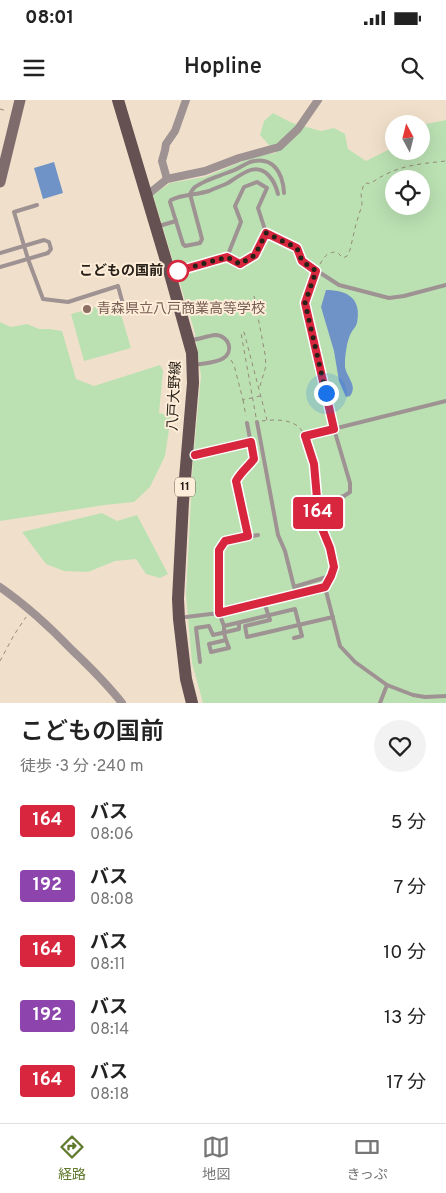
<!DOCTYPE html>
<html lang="ja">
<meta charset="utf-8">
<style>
body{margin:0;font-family:Overpass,"Noto Sans JP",sans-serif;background:#f2f2f2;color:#222;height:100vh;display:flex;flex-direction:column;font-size:19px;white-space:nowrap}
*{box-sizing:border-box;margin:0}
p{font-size:16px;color:#767676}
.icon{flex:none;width:28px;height:28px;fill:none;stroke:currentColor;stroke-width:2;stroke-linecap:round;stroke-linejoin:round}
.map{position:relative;height:603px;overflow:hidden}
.drawer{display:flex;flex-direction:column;background:#fff;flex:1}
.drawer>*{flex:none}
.badge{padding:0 10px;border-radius:4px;font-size:18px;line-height:32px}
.needle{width:32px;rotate:353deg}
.fabs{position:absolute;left:385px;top:15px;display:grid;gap:10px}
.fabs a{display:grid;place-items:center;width:45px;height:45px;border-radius:50%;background:#fff;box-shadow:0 5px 20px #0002;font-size:25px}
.you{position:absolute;width:25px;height:25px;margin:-12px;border:4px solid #fff;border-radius:50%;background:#1a73e8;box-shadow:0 0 0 8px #1a73e833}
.map>.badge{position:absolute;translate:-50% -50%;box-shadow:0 0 0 2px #fff}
.round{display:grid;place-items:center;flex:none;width:52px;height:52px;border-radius:26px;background:#f2f2f2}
.summary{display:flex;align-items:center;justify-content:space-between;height:85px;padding:0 20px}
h1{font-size:24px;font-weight:600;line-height:38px}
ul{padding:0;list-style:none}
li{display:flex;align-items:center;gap:15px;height:65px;padding:0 20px}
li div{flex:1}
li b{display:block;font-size:19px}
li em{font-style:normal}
li .badge{min-width:55px;font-weight:700;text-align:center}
.status{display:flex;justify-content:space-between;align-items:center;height:35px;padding:0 25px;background:#fff;direction:ltr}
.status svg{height:14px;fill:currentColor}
header{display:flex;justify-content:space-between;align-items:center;height:65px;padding:0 20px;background:#fff;font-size:22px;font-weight:600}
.dock{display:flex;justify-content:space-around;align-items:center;height:70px;border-top:1px solid #e0e0e0;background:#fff;font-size:14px;color:#767676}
.dock a{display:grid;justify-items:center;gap:2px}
.dock .active{color:#607a2d}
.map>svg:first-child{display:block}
</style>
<div class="status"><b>08:01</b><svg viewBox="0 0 49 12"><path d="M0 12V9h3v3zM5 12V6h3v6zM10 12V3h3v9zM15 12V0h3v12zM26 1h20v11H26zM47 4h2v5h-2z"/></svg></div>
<header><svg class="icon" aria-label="menu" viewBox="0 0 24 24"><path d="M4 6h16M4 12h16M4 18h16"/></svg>Hopline<svg class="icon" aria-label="search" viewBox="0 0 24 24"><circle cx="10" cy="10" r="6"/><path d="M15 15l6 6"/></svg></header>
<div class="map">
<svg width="446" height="603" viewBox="0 0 446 603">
<rect width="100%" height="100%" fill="#f0e0cb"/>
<g fill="#bbe1b3" fill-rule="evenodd">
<path d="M273 13 292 23 321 31 334 28 345 34 348 49 366 61 388 50 394 45V51H421V25L446 20V603H203L192 563 186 495 193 360 201 276 195 233 153 95 170 83 205 77 255 56 276 53 260 35 264 21ZM394 79H421V106H394Z"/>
<polygon points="117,201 131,248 84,261 71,214"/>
<polygon points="0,222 11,227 27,224 39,229 50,229 62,231 76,279 94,286 160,265 163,271 159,313 171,316 165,356 150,387 134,402 105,405 0,421"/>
<polygon points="102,413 117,421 137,415 168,474 160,478 146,474 136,459 115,461 88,472 64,471 46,464 22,432"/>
</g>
<g fill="#6f93c6">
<polygon points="54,62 63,93 43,99 34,68"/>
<path d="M326 190C348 190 362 199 357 223 356 227 353 229 351 233 347 241 346 250 345 260 345 262 345 265 345 267 347 278 358 286 350 296L346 297 339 281 334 251 321 207Z"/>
</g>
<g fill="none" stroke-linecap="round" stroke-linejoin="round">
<g stroke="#958a7a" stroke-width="1" stroke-dasharray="4 4" stroke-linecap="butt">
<polyline points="0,9 7,11"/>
<path d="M320 164C325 156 327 152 337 152L343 158 347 156 350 150 356 124 362 105 361 93 364 84 368 83 370 84C394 66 417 64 446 61"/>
<polyline points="254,196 265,254 266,266 260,286"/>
<polyline points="231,260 234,265 243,300 260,296"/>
<polyline points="243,300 246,316"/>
<polyline points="256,317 241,233 244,232 267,320"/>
<path d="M262 321C275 319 295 319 302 331"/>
<polyline points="0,561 14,535 26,517"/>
</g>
<g stroke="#9f9293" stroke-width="4">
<path d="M278 94C275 81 265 64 248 71 241 74 234 79 228 83 222 86 215 88 209 91 197 95 183 94 171 100L170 102 183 144 185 146 200 143 202 139 190 94C191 92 192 90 194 88 201 81 220 76 229 72 237 70 243 65 250 62 273 55 283 73 284 93"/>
<polyline points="37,105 14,112 28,159 43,199 68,202 118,186 124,208"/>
<polyline points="159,126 176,121"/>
<polyline points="266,133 297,149 302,161 339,185 389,198 404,196 446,185"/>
<polyline points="0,153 44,140 49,142 51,149 48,153 0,167"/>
<polyline points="178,171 227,157 241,122 235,106 244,87 257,82 267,88 258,108 266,133 255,155 240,164 227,157"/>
<polyline points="316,171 305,203 334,329 350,383 350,392 344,396 317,403"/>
<path d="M192 240C199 239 208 236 215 235 229 235 235 252 222 259 215 263 204 263 195 265"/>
<polyline points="257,322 278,435 285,451 294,487 330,476"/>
<path d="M247 323 254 359C248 367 241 372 236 381L248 437"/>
<polyline points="195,355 251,342"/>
<polyline points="264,502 270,520 245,526 247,537 333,517"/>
<polyline points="186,517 219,513 325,487"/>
<polyline points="224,526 295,509 302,536 294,538"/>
<polyline points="226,540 229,548 211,552 209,544 226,540 224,533 224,526 219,513 219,450 225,441 258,435"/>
<polyline points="200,562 196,528 209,526 213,535 239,529 239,523"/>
<polyline points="387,585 413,595 425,597 446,596"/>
<polyline points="380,603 387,585 355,562 340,546 325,487 331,476 334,467 330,448 319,421 314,364 305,336 446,301"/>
</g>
<g stroke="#9f9293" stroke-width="8">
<polyline points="167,79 162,61 165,50 166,44 175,31 186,0"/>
<polyline points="146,96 167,79 205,71 239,58 279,47 298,29 318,0"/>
<path d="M0 487C26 505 50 527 72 550 90 567 107 584 122 603"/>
</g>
<polyline stroke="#7e6c6d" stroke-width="11" points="0,82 20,0"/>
<polyline stroke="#665152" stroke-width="12" points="118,0 170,174 192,253 193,283 183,402 178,499 179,519 186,579 192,603"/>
</g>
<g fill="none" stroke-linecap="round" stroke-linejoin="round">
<defs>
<path id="line" d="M178 171 227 157 240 164 255 155 266 133 297 148 302 161 316 171 305 203 334 329 305 336 314 364 319 421 330 448 334 467 331 476 325 487 219 513V450L225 441 248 436 236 381C241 372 248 367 254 359L251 342 195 355"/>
</defs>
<use href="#line" stroke="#fff" stroke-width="11"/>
<use href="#line" stroke="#d7263d" stroke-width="8"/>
<polyline stroke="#272119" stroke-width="5" stroke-dasharray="0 9" points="178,171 227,157 240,164 255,155 266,133 297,148 302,161 316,171 305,203 326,293"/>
</g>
<circle fill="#fff" stroke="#d7263d" stroke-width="2.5" cx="178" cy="171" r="10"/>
<circle fill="#8d6e63" stroke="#feedd8" stroke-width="2" cx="87" cy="209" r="5"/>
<g text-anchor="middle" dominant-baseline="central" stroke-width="4" stroke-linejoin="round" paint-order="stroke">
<rect fill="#feedd8" stroke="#685e52" stroke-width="1" x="175" y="377.5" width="20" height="19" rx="4"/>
<g font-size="12" font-weight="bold" fill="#272119">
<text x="185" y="387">11</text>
</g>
<g font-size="14" font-weight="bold" fill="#272119" stroke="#feedd8" text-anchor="end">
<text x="163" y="171">こどもの国前</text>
</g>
<g font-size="14" fill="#785e54" stroke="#feedd8" text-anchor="start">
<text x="97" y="209">青森県立八戸商業高等学校</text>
</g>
<g font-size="14" fill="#272119" stroke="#feedd8">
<text transform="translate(175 296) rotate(-87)">八戸大野線</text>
</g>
</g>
</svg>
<div class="fabs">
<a><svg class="needle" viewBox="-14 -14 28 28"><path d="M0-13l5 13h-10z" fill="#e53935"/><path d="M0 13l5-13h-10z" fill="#767676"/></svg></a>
<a><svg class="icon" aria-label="locate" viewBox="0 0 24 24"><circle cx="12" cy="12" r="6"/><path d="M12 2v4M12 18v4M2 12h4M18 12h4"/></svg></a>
</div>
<div class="you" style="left:326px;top:293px"></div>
<b class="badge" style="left:318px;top:413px;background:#d7263d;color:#fff">164</b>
</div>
<section class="drawer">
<div class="summary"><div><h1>こどもの国前</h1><p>徒歩 · 3 分 · 240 m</p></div><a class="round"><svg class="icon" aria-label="heart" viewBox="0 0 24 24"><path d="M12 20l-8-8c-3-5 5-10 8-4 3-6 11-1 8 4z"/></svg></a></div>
<ul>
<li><span class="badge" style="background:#d7263d;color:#fff">164</span><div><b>バス</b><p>08:06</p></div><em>5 分</em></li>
<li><span class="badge" style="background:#8e44ad;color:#fff">192</span><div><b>バス</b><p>08:08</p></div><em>7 分</em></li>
<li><span class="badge" style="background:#d7263d;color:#fff">164</span><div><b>バス</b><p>08:11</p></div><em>10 分</em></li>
<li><span class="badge" style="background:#8e44ad;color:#fff">192</span><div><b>バス</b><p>08:14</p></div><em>13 分</em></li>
<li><span class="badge" style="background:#d7263d;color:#fff">164</span><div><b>バス</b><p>08:18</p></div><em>17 分</em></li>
</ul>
</section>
<nav class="dock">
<a class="active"><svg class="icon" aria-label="directions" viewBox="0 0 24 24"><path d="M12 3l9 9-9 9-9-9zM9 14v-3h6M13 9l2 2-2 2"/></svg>経路</a>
<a><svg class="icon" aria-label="map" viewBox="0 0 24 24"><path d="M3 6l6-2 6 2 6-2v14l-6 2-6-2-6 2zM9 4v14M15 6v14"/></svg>地図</a>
<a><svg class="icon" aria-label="tickets" viewBox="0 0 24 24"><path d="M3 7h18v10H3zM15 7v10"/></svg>きっぷ</a>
</nav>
